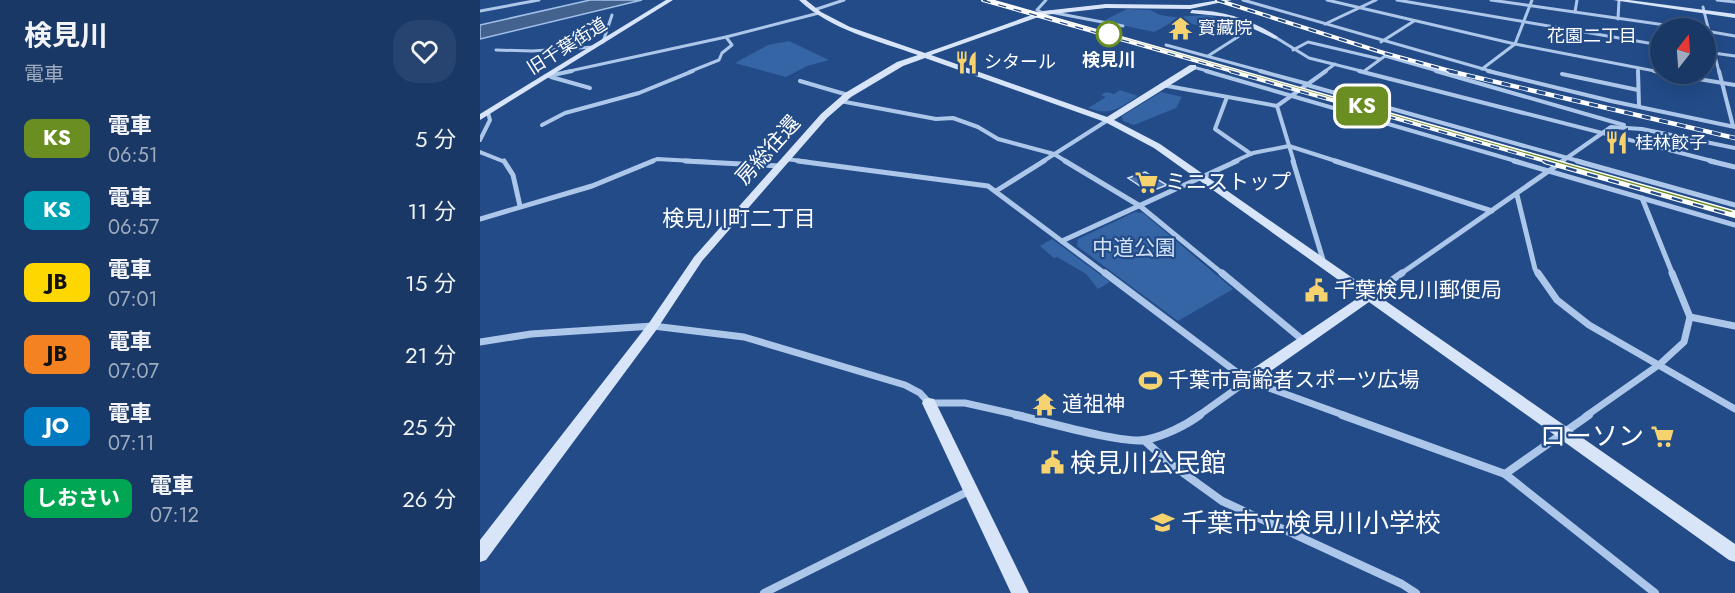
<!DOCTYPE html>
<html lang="ja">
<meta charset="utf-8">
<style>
body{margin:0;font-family:Jost,"Noto Sans JP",sans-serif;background:#27436f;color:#f1f3f6;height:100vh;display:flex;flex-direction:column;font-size:22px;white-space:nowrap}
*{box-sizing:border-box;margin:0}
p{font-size:20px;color:#9facbf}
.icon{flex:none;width:33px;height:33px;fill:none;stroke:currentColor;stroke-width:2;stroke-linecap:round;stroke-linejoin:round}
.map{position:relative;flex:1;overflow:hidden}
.side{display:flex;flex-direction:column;background:#1a3866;width:480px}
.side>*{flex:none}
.badge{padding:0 12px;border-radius:9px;font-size:21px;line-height:39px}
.needle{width:39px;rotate:17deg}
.tools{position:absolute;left:1170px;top:18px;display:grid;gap:12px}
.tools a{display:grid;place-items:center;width:66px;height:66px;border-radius:50%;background:#1a3866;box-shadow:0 6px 24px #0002,0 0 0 2px #38527a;font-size:30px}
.map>.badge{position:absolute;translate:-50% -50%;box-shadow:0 0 0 3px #fff}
.round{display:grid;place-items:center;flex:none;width:63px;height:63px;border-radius:24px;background:#27436f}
.summary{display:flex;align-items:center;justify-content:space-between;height:102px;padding:0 24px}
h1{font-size:28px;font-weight:700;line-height:45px}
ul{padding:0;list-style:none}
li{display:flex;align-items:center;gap:18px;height:72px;padding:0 24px}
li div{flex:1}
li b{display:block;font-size:22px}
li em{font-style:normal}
li .badge{min-width:66px;font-weight:700;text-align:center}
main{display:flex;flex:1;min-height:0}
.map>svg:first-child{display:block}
</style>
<main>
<section class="side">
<div class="summary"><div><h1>検見川</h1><p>電車</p></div><a class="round"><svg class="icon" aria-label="heart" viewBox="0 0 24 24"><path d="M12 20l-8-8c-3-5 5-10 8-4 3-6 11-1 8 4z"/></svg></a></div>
<ul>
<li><span class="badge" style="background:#6b8e23;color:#fff">KS</span><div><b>電車</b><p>06:51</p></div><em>5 分</em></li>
<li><span class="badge" style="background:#00a3b4;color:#fff">KS</span><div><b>電車</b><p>06:57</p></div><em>11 分</em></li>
<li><span class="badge" style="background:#ffd700;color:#111">JB</span><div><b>電車</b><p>07:01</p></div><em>15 分</em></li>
<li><span class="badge" style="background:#f58220;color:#111">JB</span><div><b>電車</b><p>07:07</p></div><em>21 分</em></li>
<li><span class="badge" style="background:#007ac0;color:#fff">JO</span><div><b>電車</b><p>07:11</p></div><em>25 分</em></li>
<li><span class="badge" style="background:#00a651;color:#fff">しおさい</span><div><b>電車</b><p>07:12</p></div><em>26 分</em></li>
</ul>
</section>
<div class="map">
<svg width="1255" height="593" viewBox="0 0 1255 593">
<rect width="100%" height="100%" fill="#224b88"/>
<g fill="#3665a5">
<polygon points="647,9 670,10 680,15 694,17 728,15 750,22 739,29 695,21 674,32 623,21"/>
<polygon points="309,41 349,60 327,66 306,77 255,63 288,45"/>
<path d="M640 90 658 96C637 109 632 116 608 108L626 97 621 95 626 92 634 94Z"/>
<polygon points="681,92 702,97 696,108 654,125 643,121 642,116"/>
<polygon points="655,212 663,213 753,289 698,321 597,246 598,239"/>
<polygon points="572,239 630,282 618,289 606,274 577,257 574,258 560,246"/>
</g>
<polygon fill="#44628e" stroke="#a1c1eb" stroke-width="1.5" points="110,0 162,0 0,39 0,25"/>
<polygon fill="#4b75b0" stroke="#d1e1f8" stroke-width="1.5" points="665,172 687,185 669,192 648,178"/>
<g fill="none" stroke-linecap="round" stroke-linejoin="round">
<g stroke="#adc7ea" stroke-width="3">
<polyline points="763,0 1014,72"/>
<polyline points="847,0 1035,44 1180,72"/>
<polyline points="917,0 1180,45"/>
<polyline points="1011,0 1206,28"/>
<polyline points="1237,0 1255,2"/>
<polyline points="1223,7 1239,72"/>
<polyline points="334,10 364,0"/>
<polyline points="0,11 59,0"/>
<polyline points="570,12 643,26"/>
<polyline points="1095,12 1097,0"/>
<polyline points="563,13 557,10 566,0"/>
<polyline points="1138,19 1139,0"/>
<polyline points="845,24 896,0"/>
<polyline points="1226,31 1255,36"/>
<polyline points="795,37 829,58 885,72"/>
<polyline points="123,42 132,15"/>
<polyline points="901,42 934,21"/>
<polyline points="686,45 785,72"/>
<polyline points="16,50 52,51 114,47"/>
<polyline points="813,50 828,42 900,59"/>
<polyline points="1226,52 1255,56"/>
<polyline points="728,56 767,31"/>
<polyline points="713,67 731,72"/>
<polyline points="1158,68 1158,72"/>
<polyline points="1002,69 1035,44 1052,0"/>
<polyline points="85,72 246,37 339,13"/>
<polyline points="209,72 239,60 242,53 252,45 246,37"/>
<polyline points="844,72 855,64"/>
<polyline points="883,72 905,56 961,72"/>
</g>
<g stroke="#adc7ea" stroke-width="4">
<polyline points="726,71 1039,162"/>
<polyline points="780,71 828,84"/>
<polyline points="879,71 1236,162"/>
<polyline points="956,71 1144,125"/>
<polyline points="1008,71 1131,101 1255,127"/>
<polyline points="1158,71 1159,106"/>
<polyline points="1174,71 1180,72"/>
<polyline points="1239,71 1253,126"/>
<polyline points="1082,74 1158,90"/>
<polyline points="1188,74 1255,85"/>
<polyline points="68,76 92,71"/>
<polyline points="71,77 110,88"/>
<polyline points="320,81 368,95"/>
<polyline points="682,85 797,106"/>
<polyline points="827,85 1102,162"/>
<polyline points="747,97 735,129 771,154"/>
<polyline points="360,101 456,119 473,118 498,127 518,139 574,154 587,162"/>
<polyline points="62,125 85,113 159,93 213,71"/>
<polyline points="0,140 10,120 8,113"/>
<polyline points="0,152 25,162"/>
<polyline points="306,159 329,162"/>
<polyline points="170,162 177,159 231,162"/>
<polyline points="562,162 628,120"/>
<polyline points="753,162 773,153 809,146 859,162"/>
<polyline points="814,162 797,106 846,71"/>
<polyline points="1081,162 1131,127 1162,129 1255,148"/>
</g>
<g stroke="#adc7ea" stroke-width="5">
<polyline points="24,161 33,175 40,206"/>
<polyline points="205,161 299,166"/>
<polyline points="318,161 508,186 627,275"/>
<polyline points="585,161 660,206 744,275"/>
<polyline points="813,161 844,263"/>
<polyline points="855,161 1012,211"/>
<polyline points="1034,161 1255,225"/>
<polyline points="1097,161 1255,205"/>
<polyline points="1230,161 1255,167"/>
<polyline points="516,191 564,161"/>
<polyline points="1037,195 1055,269 1058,275"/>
<polyline points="1162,198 1193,275"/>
<polyline points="0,219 112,186 173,161"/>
<polyline points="582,241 757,161"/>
<polyline points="919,275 1083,161"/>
</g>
<g stroke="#adc7ea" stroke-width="7">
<polyline points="625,273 767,380 866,416"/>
<polyline points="742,273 824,341"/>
<polyline points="1058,273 1077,300 1109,325 1255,409"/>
<polyline points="889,296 922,273"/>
<polyline points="1210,317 1255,326"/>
<polyline points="0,342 51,334 173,326 264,337 425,385 440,393 449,403 485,403 543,416"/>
<polyline points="718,416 767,381"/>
<polyline points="1106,416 1180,364 1204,342 1210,317 1192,273"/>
</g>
<g stroke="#adc7ea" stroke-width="8">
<path d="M536 415C563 421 642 444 665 440 684 436 705 426 720 415"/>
<polyline points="862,415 1025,474 1175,593"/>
<polyline points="664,440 688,462 742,501 922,584 936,593"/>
<polyline points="1025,474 1109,415"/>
<polyline points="284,593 489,491"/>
</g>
<g fill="#d8e5f8" fill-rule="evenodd">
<polygon points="186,0 193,0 0,120 0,114"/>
<path d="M319 0H326L341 12 370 27 445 53 563 11 626 4 710 5 739 0H752L710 9 626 8 564 15 451 55 627 117 710 65H716V69L634 120 680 144 1255 544V562L1249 560 889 302 772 384H762L760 380 762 376 881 296 674 148 625 122 445 58 423 66 371 97 347 118 222 261 177 329 6 560 0 562V540L169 323 214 257 341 114 365 93 417 62 438 55C398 41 351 30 319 0Z"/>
<polygon points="1133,0 1149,0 1255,14 1255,18"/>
<path d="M712 10C743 10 772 20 798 37L795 39 748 17 710 13Z"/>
<polygon points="449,398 454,399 456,403 549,593 531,593 442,403 444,399"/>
</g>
<defs>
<g id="rail-far2">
<polyline points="503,0 756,72"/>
<polyline points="737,0 904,53 974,72"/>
</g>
<g id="rail-far1">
<polyline points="751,71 1070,162"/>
<polyline points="969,71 1255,138"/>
</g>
<polyline id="rail" points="1065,161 1255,215"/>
</defs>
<use href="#rail-far2" stroke="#fff" stroke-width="4"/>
<use href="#rail-far1" stroke="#fff" stroke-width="4.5"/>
<use href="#rail" stroke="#fff" stroke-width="6"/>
<use href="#rail-far2" stroke="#224b88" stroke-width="2" stroke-dasharray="8" stroke-linecap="butt"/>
<use href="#rail-far1" stroke="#224b88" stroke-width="3" stroke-dasharray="9" stroke-linecap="butt"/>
<use href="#rail" stroke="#224b88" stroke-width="4" stroke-dasharray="11" stroke-linecap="butt"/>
</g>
<polygon fill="#6b8e23" stroke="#fff" stroke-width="1.5" points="507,0 512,0 1255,211 1251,213"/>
<defs>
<symbol id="temple-bare" viewBox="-9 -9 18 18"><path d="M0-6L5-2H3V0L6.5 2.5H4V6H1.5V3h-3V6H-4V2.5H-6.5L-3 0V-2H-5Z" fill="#f6d36f" stroke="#224b88" stroke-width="2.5" paint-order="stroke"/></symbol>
<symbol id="restaurant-bare" viewBox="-9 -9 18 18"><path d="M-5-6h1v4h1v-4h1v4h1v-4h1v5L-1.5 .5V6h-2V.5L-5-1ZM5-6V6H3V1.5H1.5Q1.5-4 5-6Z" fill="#f6d36f" stroke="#224b88" stroke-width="2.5" paint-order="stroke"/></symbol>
<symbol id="supermarket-bare" viewBox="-9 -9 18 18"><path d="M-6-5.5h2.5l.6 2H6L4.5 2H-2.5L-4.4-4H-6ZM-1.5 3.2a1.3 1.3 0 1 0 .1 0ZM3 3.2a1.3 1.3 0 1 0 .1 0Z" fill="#f6d36f" stroke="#224b88" stroke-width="2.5" paint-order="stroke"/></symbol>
<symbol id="civic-bare" viewBox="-9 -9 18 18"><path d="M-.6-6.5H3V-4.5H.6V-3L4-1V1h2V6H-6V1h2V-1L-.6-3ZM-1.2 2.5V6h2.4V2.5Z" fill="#f6d36f" stroke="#224b88" stroke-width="2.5" paint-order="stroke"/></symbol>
<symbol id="stadium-bare" viewBox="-9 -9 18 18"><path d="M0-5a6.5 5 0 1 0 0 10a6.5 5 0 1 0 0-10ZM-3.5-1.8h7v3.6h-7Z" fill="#f6d36f" stroke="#224b88" stroke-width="2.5" paint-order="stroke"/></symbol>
<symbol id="school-bare" viewBox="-9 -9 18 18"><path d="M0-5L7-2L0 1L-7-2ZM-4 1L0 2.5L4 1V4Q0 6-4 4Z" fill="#f6d36f" stroke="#224b88" stroke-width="2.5" paint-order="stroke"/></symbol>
</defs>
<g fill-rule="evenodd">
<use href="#temple-bare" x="684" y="12" width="33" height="33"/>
<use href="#restaurant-bare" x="470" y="46" width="33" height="33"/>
<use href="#restaurant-bare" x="1120" y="126" width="33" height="33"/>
<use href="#supermarket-bare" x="650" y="166" width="33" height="33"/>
<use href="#civic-bare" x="820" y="274" width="33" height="33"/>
<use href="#stadium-bare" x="654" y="364" width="33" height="33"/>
<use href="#temple-bare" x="548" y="388" width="33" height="33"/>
<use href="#supermarket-bare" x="1166" y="420" width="33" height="33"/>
<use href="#civic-bare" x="556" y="446" width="33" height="33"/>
<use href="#school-bare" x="666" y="506" width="33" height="33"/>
</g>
<circle fill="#fff" stroke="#6b8e23" stroke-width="3" cx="629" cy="34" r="12"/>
<g text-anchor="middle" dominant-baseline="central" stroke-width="4.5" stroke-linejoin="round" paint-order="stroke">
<g font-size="18" fill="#fff" stroke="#224b88" text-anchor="start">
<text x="718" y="28">寳藏院</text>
<text x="504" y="62">シタール</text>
<text x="1155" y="143">桂林餃子</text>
</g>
<g font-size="18" fill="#fff" stroke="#224b88">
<text x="1112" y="36">花園二丁目</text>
</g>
<g font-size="18" fill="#fff" stroke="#224b88">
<text transform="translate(87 46) rotate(-32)">旧千葉街道</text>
</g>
<g font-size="18" font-weight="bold" fill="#fff" stroke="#224b88">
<text x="629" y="60">検見川</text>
</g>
<g font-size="21" fill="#fff" stroke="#224b88">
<text transform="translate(288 150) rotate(-48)">房総往還</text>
</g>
<g font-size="21" fill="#fff" stroke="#224b88" text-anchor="start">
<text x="685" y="182">ミニストップ</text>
<text x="854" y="290">千葉検見川郵便局</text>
<text x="688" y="380">千葉市高齢者スポーツ広場</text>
<text x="582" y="404">道祖神</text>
</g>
<g font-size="21" fill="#d1e1f8" stroke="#224b88">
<text x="654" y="248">中道公園</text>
</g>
<g font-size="22" fill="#fff" stroke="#224b88">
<text x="259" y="218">検見川町二丁目</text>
</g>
<g font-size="26" fill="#fff" stroke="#224b88" text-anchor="start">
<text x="1164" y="436" text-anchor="end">ローソン</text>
<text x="590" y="463">検見川公民館</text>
<text x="701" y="523">千葉市立検見川小学校</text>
</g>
</g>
</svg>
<div class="tools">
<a><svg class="needle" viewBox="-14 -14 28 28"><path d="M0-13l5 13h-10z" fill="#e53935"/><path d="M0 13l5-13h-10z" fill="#9facbf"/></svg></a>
</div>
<b class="badge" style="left:882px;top:106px;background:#6b8e23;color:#fff">KS</b>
</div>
</main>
